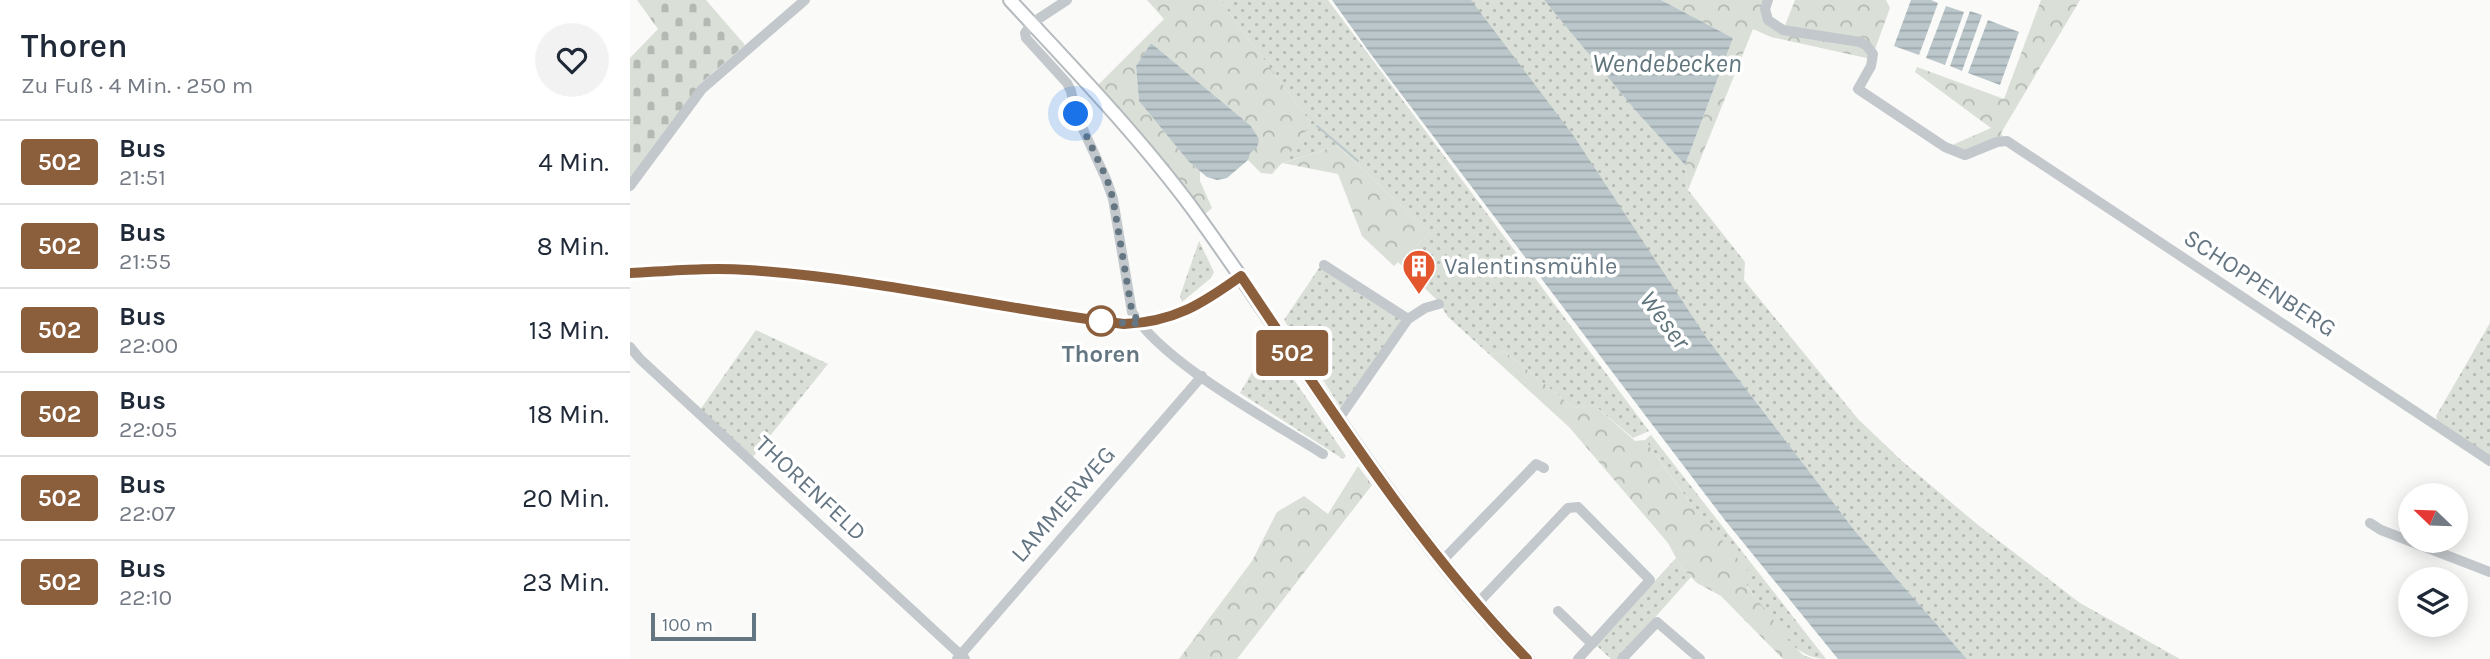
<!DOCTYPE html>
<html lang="de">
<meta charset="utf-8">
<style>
body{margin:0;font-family:Karla,sans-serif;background:#f2f2f3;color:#1f2937;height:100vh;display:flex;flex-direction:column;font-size:26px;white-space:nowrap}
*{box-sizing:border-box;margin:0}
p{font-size:23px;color:#747a83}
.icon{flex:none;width:38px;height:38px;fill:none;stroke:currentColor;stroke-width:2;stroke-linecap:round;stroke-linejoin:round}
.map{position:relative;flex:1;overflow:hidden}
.side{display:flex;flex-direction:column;background:#fff;width:630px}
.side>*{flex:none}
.badge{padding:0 14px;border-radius:5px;font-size:24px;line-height:46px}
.needle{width:46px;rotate:293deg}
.tools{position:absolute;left:1768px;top:483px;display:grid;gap:14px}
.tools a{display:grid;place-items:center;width:70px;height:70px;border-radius:50%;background:#fff;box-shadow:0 4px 18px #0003;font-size:35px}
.scale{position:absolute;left:21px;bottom:18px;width:105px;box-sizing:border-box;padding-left:7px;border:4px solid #657683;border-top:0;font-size:19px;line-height:24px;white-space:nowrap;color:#657683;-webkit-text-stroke:5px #fff;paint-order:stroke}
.you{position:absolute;width:35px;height:35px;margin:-18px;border:5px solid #fff;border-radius:50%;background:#1a73e8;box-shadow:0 0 0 10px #1a73e833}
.map>.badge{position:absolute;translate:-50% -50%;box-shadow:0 0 0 4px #fff}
.round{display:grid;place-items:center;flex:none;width:74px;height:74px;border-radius:37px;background:#f2f2f3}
.head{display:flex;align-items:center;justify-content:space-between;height:119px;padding:0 21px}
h1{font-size:33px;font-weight:600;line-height:52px}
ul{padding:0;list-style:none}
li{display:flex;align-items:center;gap:21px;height:84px;padding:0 21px;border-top:2px solid #e0e1e3}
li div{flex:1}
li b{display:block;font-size:26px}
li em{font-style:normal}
li .badge{min-width:77px;font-weight:700;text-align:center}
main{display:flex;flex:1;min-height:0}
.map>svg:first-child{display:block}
</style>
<main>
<section class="side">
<div class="head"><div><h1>Thoren</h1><p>Zu Fuß · 4 Min. · 250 m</p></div><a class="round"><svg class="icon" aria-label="heart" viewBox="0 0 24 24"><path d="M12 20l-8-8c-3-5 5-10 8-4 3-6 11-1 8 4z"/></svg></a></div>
<ul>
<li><span class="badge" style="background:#8b5e3c;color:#fff">502</span><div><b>Bus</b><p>21:51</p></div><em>4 Min.</em></li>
<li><span class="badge" style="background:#8b5e3c;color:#fff">502</span><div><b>Bus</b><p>21:55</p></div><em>8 Min.</em></li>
<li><span class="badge" style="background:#8b5e3c;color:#fff">502</span><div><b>Bus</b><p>22:00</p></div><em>13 Min.</em></li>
<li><span class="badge" style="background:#8b5e3c;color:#fff">502</span><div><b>Bus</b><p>22:05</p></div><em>18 Min.</em></li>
<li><span class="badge" style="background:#8b5e3c;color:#fff">502</span><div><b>Bus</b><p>22:07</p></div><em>20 Min.</em></li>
<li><span class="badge" style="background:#8b5e3c;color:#fff">502</span><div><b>Bus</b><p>22:10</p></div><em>23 Min.</em></li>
</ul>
</section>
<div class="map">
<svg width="1860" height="659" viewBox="0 0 1860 659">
<defs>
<pattern id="grass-dots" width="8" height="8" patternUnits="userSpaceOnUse" patternTransform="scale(1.75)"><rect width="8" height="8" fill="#dadfd7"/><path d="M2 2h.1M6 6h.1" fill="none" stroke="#b4b9b4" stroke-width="1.8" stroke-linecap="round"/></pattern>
<pattern id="forest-crowns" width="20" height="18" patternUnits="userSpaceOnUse" patternTransform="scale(1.75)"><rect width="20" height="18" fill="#dadfd7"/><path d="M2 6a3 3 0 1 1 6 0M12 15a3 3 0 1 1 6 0" fill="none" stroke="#b4b9b4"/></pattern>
<pattern id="cemetery-stones" width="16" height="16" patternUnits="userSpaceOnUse" patternTransform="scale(1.75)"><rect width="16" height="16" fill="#dadfd7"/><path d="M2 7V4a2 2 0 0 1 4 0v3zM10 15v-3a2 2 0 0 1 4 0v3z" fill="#b4b9b4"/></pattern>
<pattern id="water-rules" width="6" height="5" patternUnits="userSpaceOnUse" patternTransform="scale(1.75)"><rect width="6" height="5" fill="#bbc7cb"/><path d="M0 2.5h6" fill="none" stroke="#9ca6aa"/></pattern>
</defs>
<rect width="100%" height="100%" fill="#fafaf8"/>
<g fill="url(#grass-dots)">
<polygon points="590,0 698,0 1019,431 1003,438 964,405 944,408 874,351 860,355 818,317 808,301 768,262 800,233 708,146 652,163 681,123"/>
<polygon points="839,0 914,0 1005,110 1055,165 1058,190 1115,262 1114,280 1228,419 1272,461 1348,525 1450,603 1550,659 1337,659 1225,531 1076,337"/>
<polygon points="569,241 584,272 581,278 552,302 550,296"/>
<polygon points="691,265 769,316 772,324 711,408 654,320"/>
<polygon points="1860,323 1860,458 1808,423 1806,416"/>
<polygon points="126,330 198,364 122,458 70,410"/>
<polygon points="639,343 716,456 713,459 610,393"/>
<path d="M1021 435 1196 659C1159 659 1137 613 1117 586L1116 580 1015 440Z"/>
<polygon points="1046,558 1051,567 1061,577 988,659 981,659 966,645"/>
</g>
<g fill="url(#forest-crowns)">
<polygon points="517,0 590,0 681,123 653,163 708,146 800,233 764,266 732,236 708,174 652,163 642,174 631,173 618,160 620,125 521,43 506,66 509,101 559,162 570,171 570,181 582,208 575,214 467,86 534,19"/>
<polygon points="1031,0 1135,0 1136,22 1236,48 1241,59 1141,37 1123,29 1058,190 1055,165 1103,38"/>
<polygon points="1165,0 1256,0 1260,8 1244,52 1239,45 1154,28"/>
<polygon points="1411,0 1450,0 1371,133 1373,137 1334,153 1320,146 1361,128 1285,72 1287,67 1374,99"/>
<polygon points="874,351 944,408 964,405 1005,441 1015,440 1058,500 1119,572 1117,587 1164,646 1173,655 1184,659 1153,659 1091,596 1067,583 1051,567 1038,543 939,427 860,355"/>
<polygon points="728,466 742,485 607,659 549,659 622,561 647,512 674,496 698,514"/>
</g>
<polygon fill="url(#cemetery-stones)" points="7,0 76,0 115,45 72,82 0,180 0,58 28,29"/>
<g fill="url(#water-rules)">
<polygon points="702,0 841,0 943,135 1076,337 1225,531 1337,659 1208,659 1094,519 740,53"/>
<polygon points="914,0 1031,0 1103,38 1055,165 1005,110"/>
<polygon points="1281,0 1301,0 1308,3 1289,55 1264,46"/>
<polygon points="1316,6 1334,12 1315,65 1296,58"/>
<polygon points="1340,11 1352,15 1332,71 1320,66"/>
<polygon points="1358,20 1389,32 1370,85 1338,73"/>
<polygon points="521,43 620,125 629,139 627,148 620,153 618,160 597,178 587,180 577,177 559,162 509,101 506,66"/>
</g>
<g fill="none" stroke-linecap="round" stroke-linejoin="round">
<polyline stroke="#bbc7cb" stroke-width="2" points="687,126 728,161"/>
<defs>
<path id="major" d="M380 0C442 67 507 134 562 208 672 359 766 524 897 659"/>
</defs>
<use href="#major" stroke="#b5babe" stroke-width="16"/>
<g stroke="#c3c8cc" stroke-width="10">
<path d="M437 0 402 23 395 33 396 38 437 83 441 91 446 114 476 179 483 199 502 312C534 364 640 420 693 454"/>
<polyline points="1138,0 1135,9 1138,20 1153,30 1230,42 1237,46 1243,54 1241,66 1228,89 1315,147 1335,155 1367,142 1377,141 1860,461"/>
<polyline points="0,186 72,89 175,0"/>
<polyline points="694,265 778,319"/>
<path d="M0 273 73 269 117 270 176 276 494 324C543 322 573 303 611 277"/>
<polyline points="0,347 10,359 335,659"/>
<polyline points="708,420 778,319 795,308 809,304"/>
<polyline points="1740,523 1751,530 1860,572"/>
<polyline points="811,562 906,464 914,468"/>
<polyline points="847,604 938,508 948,507 1020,580 948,659"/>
<polyline points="928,611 962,644"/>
<polyline points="327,659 572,376"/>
<polyline points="992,659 1027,622 1070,659"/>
</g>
<use href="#major" stroke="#fff" stroke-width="12"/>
</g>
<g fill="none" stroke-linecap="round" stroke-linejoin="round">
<defs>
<path id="line" d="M0 273C39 271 79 267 118 270 244 278 369 309 494 324 544 322 572 304 611 276 700 408 786 544 897 659"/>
</defs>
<use href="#line" stroke="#fff" stroke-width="16"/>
<use href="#line" stroke="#8b5e3c" stroke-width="10"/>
<polyline stroke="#657683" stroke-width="7" stroke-dasharray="0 12.6" points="446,114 477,179 483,199 502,312 510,324 471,321"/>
</g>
<defs>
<symbol id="building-pin" viewBox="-11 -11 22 30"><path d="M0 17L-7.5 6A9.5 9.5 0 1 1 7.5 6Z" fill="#e4572e" stroke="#fff"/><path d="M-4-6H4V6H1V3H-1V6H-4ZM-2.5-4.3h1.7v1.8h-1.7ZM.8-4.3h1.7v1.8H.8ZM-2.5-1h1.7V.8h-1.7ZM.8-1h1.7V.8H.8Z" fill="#fff"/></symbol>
</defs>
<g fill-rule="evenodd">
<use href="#building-pin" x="770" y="247" width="38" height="52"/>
</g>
<circle fill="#fff" stroke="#8b5e3c" stroke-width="3.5" cx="471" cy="321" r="14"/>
<g text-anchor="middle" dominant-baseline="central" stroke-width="7" stroke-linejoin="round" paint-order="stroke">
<g font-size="24" fill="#657683" stroke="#fff" text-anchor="start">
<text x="814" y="266">Valentinsmühle</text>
</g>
<g font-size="24" fill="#657683" stroke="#fff">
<text transform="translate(1630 283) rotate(33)">SCHOPPENBERG</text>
<text transform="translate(181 488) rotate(43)">THORENFELD</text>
<text transform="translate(433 504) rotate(-49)">LAMMERWEG</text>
</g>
<g font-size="24" font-weight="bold" fill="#657683" stroke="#fff">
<text x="471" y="354">Thoren</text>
</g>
<g font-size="26" font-style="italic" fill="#60757c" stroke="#fff">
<text x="1037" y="63">Wendebecken</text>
<text transform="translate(1035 320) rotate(53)">Weser</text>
</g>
</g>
</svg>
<div class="tools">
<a><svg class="needle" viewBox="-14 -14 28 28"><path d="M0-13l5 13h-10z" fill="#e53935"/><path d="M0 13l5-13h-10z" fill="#747a83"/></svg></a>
<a><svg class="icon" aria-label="layers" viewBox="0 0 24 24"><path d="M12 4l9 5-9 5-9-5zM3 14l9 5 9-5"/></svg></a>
</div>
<div class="scale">100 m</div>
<div class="you" style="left:446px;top:114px"></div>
<b class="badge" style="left:662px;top:353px;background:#8b5e3c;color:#fff">502</b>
</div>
</main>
